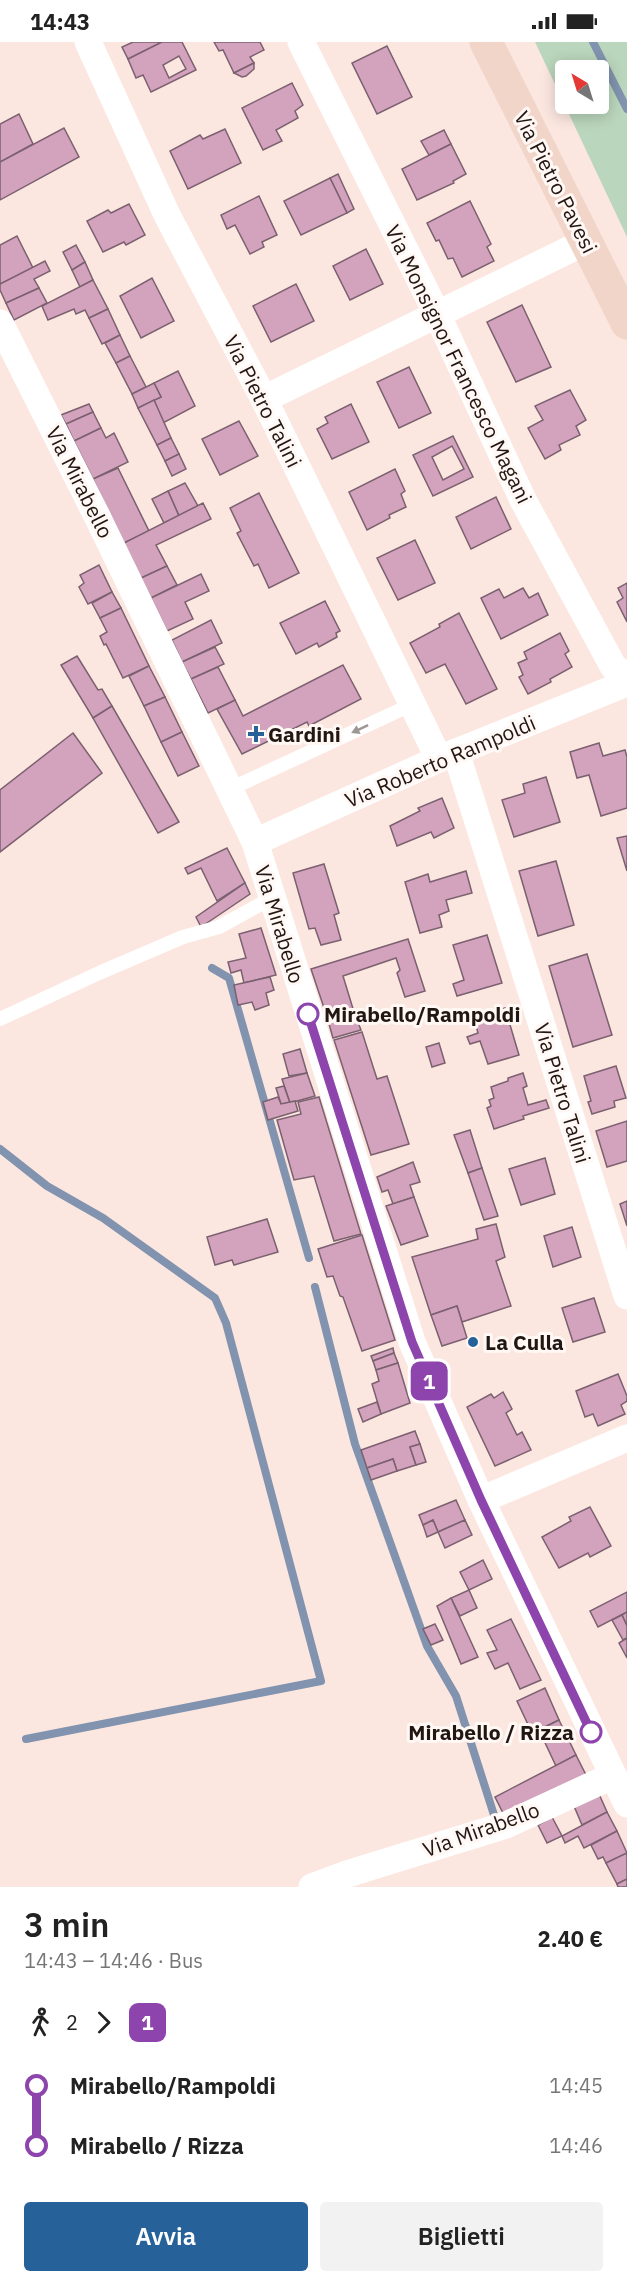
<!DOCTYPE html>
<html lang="it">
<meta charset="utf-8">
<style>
body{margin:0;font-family:"IBM Plex Sans",sans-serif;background:#f2f2f2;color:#222;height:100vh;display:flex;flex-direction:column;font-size:22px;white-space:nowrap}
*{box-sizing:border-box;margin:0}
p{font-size:20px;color:#767676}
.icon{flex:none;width:33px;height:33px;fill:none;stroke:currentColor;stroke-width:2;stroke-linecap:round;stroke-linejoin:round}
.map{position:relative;height:1845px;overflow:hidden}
.sheet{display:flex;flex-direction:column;background:#fff;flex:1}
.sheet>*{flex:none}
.badge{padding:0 12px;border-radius:9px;font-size:21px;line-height:39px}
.needle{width:39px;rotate:322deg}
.tools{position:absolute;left:555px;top:18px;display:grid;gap:12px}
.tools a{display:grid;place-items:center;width:54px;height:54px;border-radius:6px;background:#fff;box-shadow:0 3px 15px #0003;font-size:30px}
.map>.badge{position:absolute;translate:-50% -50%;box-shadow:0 0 0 3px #fff}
.legs{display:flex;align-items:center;gap:9px;height:66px;padding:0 24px;font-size:20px}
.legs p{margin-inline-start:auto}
.overview{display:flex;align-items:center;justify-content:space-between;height:102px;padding:0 24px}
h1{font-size:33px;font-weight:600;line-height:45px}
.button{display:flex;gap:12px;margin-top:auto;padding:12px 24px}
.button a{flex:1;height:69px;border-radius:6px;background:#276199;color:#fff;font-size:24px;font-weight:600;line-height:69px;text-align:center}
.button a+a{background:#f2f2f2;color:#222}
ul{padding:0 24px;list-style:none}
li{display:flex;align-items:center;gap:21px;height:60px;font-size:22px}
li i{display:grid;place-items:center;width:9px;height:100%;margin:0 8px;background:currentColor}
li i::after{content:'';width:15px;height:15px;margin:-8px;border:4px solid;border-radius:50%;background:#fff}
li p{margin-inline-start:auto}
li:first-child i{background:linear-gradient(#0000 50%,currentColor 0)}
li:last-child i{background:linear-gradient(currentColor 50%,#0000 0)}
.status{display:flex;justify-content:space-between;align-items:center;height:42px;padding:0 30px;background:#fff;direction:ltr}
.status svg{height:16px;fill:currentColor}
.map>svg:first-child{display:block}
</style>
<div class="status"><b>14:43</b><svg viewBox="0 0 49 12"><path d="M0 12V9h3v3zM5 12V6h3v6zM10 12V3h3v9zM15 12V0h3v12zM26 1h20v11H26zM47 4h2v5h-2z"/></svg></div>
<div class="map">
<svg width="627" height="1845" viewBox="0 0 627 1845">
<rect width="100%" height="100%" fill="#fce7e0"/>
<path fill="#bad6bc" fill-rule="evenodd" d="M535 0H627V195ZM566 28H598V62H566Z"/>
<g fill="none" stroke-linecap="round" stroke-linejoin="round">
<g stroke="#8193ae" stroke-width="8">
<polyline points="593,0 627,67"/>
<polyline points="212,926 229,936 309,1216"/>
<polyline points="0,1107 47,1144 103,1176 215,1256 226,1281 321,1639 26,1697"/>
<polyline points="315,1245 355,1402 427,1604 456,1654 494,1773"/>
</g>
</g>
<g fill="#d3a3bd" stroke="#7b606f" stroke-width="1.5" fill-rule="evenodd">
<polygon points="133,0 162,0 128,17 122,5"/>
<path d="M162 0H182L196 28 151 50 143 33 136 36 128 17ZM179 14 186 27 169 36 163 23Z"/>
<polygon points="214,0 260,0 264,8 250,15 254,21 234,31 223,8 219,9"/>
<polygon points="387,4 412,55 377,72 352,21"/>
<polygon points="254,21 254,27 246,34 242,35 234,31"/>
<polygon points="292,41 303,63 295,69 298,76 276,88 282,99 263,108 242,66"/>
<polygon points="19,72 33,102 0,120 0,82"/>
<polygon points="64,86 79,115 0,158 0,120"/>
<polygon points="225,87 241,121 188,147 170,109 200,93 203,97"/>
<polygon points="444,88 451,102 429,113 421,99"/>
<polygon points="451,102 466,132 453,139 454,141 417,158 402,127"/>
<polygon points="338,132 354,167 347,171 330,136"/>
<polygon points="330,136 347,171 301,193 284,159"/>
<polygon points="259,154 277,193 262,200 264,205 250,212 235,183 227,187 221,173"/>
<polygon points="470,159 491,202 487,205 494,219 462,235 453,216 448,217 439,198 436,199 427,181"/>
<polygon points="129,162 145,193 126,203 124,200 103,210 87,179 108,168 111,171"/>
<polygon points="17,194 33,226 0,242 0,203"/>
<polygon points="76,203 85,220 72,228 63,210"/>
<polygon points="366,207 383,242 350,258 333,224"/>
<polygon points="45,219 50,229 34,237 39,246 6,261 0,248 0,242"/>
<polygon points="85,220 93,238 80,245 72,228"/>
<polygon points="152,236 174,279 141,296 120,254"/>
<polygon points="93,238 108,267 89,276 85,268 76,272 74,267 48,278 42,264"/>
<polygon points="296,242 314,279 271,300 253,264"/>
<polygon points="39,246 47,261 14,278 6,261"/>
<polygon points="522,263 551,325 516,340 487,280"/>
<polygon points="108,267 120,293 102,302 89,276"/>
<polygon points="120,293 130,314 116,321 105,301"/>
<polygon points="130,314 146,345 132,352 116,321"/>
<polygon points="409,325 431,371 399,386 377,340"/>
<polygon points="178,329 195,364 163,381 154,358 161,355 154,341"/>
<polygon points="154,341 161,355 138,366 132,352"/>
<polygon points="570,348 586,378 576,384 580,393 559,403 561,408 545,417 528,386 543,378 535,364"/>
<polygon points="154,358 171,396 157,403 138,366"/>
<polygon points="89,362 93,370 66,382 61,373"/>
<polygon points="351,362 369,400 332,417 317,387 328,381 325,375"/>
<polygon points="93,370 101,386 74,399 66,382"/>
<polygon points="239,379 258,414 220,433 202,397"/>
<polygon points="101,386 106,396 114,391 128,420 93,437 74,399"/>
<path d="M453 394 473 435 433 454 413 413ZM452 404 464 427 443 438 432 415Z"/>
<polygon points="171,396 179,412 165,419 157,403"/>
<polygon points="179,412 186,427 172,434 165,419"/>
<polygon points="118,426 149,489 124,501 93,437"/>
<polygon points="395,427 405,449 401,452 406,465 389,473 390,476 367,488 349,450"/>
<polygon points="185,441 198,464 179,474 168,449"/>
<polygon points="168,449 179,474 164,481 152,457"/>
<polygon points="259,451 299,531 269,546 258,522 254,524 237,491 241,489 230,466"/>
<polygon points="496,455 511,487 471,507 456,475"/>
<polygon points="203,461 211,477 156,503 167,524 141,536 124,501"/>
<polygon points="415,498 435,541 398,558 377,516"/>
<polygon points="99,523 112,550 88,562 79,545 84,541 80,533"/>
<polygon points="167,524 177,543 151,556 141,536"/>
<polygon points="201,532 209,549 185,560 193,577 167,589 151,556"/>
<polygon points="627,541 627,580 617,560 623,556 618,546"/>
<polygon points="523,546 529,556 538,551 548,573 501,597 481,556 499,547 504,556"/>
<polygon points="112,550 121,566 100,576 92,561"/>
<polygon points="325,559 340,589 336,591 337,595 319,605 317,601 296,612 280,581"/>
<polygon points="121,566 149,624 123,636 106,602 104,603 100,594 107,590 100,576"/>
<polygon points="459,571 497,647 466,662 445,622 426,631 410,601 440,585 439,582"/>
<polygon points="211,578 222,601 182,620 172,598"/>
<polygon points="560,591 569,609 565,612 572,625 550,637 551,640 528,652 519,635 523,633 518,621 527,617 524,610"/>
<polygon points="215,605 224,622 191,637 182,620"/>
<polygon points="77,614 98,648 102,647 112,664 93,676 61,623"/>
<polygon points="343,623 361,657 309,684 307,680 242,712 217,667 235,658 243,674"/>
<polygon points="149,624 165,655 144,664 129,634"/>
<polygon points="218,625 235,658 208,671 191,637"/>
<polygon points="165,655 182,690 161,700 144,664"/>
<polygon points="112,664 179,780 158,791 93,676"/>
<polygon points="182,690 199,724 178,734 161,700"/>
<polygon points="73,691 102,731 0,810 0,748"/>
<polygon points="599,701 603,714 625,708 627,715 627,766 601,774 589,733 577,736 570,710"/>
<polygon points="546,735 560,780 514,795 502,758 525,751 523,742"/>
<polygon points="442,756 454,786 434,796 431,790 397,804 390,784 420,769 418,766"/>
<polygon points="627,794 627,829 617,796"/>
<polygon points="227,806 245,841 217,859 201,826 188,832 185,826"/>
<polygon points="556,819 574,883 538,894 519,829"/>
<polygon points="324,822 339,871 334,873 341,898 321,903 315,886 309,887 293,831"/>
<polygon points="466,829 472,851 446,858 449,869 439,873 442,885 420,891 405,840 428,832 430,840"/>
<polygon points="245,841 250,852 201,885 196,875"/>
<polygon points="261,886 276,933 244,941 241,928 231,931 228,920 246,916 239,892"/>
<polygon points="487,893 502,941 457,954 453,942 464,938 453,903"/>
<polygon points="408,897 425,949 405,955 397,931 400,928 396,916 343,934 354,970 327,975 311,927"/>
<polygon points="587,912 612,993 573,1005 549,924"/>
<polygon points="270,935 274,948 266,951 269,963 255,968 252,960 238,963 234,943"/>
<polygon points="505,966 519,1013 488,1022 480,999 470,1002 467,995 478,991 474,976"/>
<polygon points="354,970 361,988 333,996 327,975"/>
<polygon points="362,990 377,1037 387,1034 409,1102 371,1113 334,998"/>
<polygon points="439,1001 445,1021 432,1025 426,1005"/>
<polygon points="300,1007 307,1031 289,1034 283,1012"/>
<polygon points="616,1024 626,1056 614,1059 615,1065 592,1072 588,1060 591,1059 584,1034"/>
<polygon points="307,1031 315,1054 290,1061 282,1037"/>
<polygon points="523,1031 527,1044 523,1046 528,1063 546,1058 549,1066 523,1074 524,1077 494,1087 487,1066 491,1064 489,1058 494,1056 491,1045 508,1039 508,1036"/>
<polygon points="284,1044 290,1061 281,1062 276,1046"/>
<polygon points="278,1055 281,1062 295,1059 298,1069 268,1078 263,1060"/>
<polygon points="319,1055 361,1192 334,1199 314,1134 294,1138 277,1078 301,1072 298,1060"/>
<polygon points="627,1079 627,1119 607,1125 596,1089"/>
<polygon points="470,1088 482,1126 468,1131 454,1093"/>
<polygon points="545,1116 555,1152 521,1163 509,1127"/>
<polygon points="413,1120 420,1140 410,1143 414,1155 393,1162 388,1148 382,1150 377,1135"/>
<polygon points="482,1126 498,1174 484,1178 468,1131"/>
<polygon points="414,1155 428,1194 401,1203 386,1164"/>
<polygon points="627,1159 627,1184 620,1162"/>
<polygon points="267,1177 278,1210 234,1223 232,1218 215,1223 207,1195"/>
<polygon points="496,1182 505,1215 496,1219 511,1264 462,1280 457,1264 431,1273 412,1215 478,1197 476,1187"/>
<polygon points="572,1185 581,1215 553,1225 544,1194"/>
<polygon points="362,1193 395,1298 362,1309 343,1255 340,1254 333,1234 327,1235 318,1207"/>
<polygon points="594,1256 605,1290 573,1300 562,1266"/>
<polygon points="457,1264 467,1296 442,1304 431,1273"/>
<polygon points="393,1306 394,1311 373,1319 371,1314"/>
<polygon points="394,1311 398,1321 376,1328 373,1319"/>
<polygon points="398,1321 410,1361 381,1372 372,1342 379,1339 376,1328"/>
<polygon points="618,1332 627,1354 627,1359 621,1363 625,1372 598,1384 593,1372 585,1375 576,1349"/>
<polygon points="503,1350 512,1367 506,1371 517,1393 522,1390 531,1408 495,1424 467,1365 491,1352 494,1356"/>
<polygon points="377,1360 381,1372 363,1380 358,1367"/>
<polygon points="415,1389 420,1402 410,1405 416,1423 397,1429 393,1417 367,1426 361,1408"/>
<polygon points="420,1402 426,1420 416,1423 410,1405"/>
<polygon points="393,1417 397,1429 371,1438 367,1426"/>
<polygon points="456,1458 465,1478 438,1490 433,1478 423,1483 419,1473"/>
<polygon points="590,1465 611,1504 590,1515 588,1511 559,1526 542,1495 571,1479 569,1475"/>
<polygon points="433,1478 438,1490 427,1495 423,1483"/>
<polygon points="465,1478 472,1493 445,1506 438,1490"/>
<polygon points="483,1518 492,1537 469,1548 460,1530"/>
<polygon points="469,1548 477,1566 460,1574 451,1556"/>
<polygon points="627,1550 627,1570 598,1585 590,1569"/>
<polygon points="451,1556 478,1615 461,1622 437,1564"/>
<polygon points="627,1570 627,1584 622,1573"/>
<polygon points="622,1573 627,1584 627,1596 623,1598 612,1578"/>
<polygon points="511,1577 541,1638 520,1647 508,1621 495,1627 487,1611 497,1608 487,1588"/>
<polygon points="435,1582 443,1598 431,1603 423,1587"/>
<polygon points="627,1596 627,1616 619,1601"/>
<polygon points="545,1646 559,1678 532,1691 517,1659"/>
<polygon points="559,1678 576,1713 556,1724 539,1688"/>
<polygon points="576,1713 586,1733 505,1775 495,1755"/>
<polygon points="599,1752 607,1770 582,1783 574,1764"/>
<polygon points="607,1770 617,1789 584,1806 578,1794 565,1801 562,1794"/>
<polygon points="552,1775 562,1794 547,1801 538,1783"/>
<polygon points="617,1789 627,1811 606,1821 603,1815 598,1817 591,1803"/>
<polygon points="627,1811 627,1837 617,1842 606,1821"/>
<polygon points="627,1837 627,1845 618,1845 617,1842"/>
</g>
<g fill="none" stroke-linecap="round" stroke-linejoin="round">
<g stroke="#fff" stroke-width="14">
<polyline points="230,747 413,662"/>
<polyline points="0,977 99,931 183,895 219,885 272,856"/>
</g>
<g stroke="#fff" stroke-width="27">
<polyline points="88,0 167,173 264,357 439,717"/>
<polyline points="301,0 437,272 523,458 613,624 627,636"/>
<polyline points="0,281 98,476 255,800 412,1300 481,1458 627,1762"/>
<polyline points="264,357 587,199"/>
<polyline points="456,710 627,1254"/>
<polyline points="255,800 439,717 627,641"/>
<polyline points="481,1458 627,1396"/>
<polyline points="312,1845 347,1832 506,1783 612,1734"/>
</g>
<polyline stroke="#f2d5c9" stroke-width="33" points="486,0 627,281"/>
</g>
<defs><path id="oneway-solid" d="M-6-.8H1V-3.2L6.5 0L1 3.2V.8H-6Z" transform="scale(1.5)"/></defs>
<use fill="#9c9694" href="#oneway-solid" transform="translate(360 687) rotate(155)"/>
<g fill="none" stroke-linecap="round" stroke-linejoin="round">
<defs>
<polyline id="line-1" points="308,972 412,1300 481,1458 591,1690"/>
</defs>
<use href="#line-1" stroke="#fff" stroke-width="14"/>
<use href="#line-1" stroke="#8e44ad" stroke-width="9"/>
</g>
<g fill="#276199" stroke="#fff8f5" stroke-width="2">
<path d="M253 683h6v6h6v6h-6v6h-6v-6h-6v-6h6z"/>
<circle cx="473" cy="1300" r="6"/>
</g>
<g fill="#fff" stroke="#8e44ad" stroke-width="3">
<circle cx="308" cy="972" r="10"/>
<circle cx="591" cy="1690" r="10"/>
</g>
<g text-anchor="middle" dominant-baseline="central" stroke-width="6" stroke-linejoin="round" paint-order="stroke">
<g font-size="21" fill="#221612" stroke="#fff8f5">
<text transform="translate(556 140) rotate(63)">Via Pietro Pavesi</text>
<text transform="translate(459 322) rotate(64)">Via Monsignor Francesco Magani</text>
<text transform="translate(263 359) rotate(63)">Via Pietro Talini</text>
<text transform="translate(80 440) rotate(63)">Via Mirabello</text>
<text transform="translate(440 719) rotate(-23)">Via Roberto Rampoldi</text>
<text transform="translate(280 882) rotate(73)">Via Mirabello</text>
<text transform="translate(563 1051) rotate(73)">Via Pietro Talini</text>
<text transform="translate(481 1787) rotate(-20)">Via Mirabello</text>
</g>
<g font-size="21" font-weight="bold" fill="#221612" stroke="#fff8f5" text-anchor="start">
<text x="268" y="692">Gardini</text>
<text x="485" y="1300">La Culla</text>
</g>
<g font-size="21" font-weight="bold" fill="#221612" stroke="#fff8f5" text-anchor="start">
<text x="324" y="972">Mirabello/Rampoldi</text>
<text x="574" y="1690" text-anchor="end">Mirabello / Rizza</text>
</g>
</g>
</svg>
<div class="tools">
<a><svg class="needle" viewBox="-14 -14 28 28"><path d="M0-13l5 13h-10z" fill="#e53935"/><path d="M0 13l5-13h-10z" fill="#767676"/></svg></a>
</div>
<b class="badge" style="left:429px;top:1339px;background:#8e44ad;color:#fff">1</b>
</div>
<section class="sheet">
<div class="overview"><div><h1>3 min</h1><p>14:43 – 14:46 · Bus</p></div><b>2.40 €</b></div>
<div class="legs"><svg class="icon" aria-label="walk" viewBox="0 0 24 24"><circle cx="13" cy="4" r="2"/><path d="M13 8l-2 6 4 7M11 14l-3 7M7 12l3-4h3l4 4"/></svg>2<svg class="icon" aria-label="forward" viewBox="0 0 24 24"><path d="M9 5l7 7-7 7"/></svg><b class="badge" style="background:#8e44ad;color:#fff">1</b></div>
<ul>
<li><i style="color:#8e44ad"></i><b>Mirabello/Rampoldi</b><p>14:45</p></li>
<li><i style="color:#8e44ad"></i><b>Mirabello / Rizza</b><p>14:46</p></li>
</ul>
<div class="button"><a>Avvia</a><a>Biglietti</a></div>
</section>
